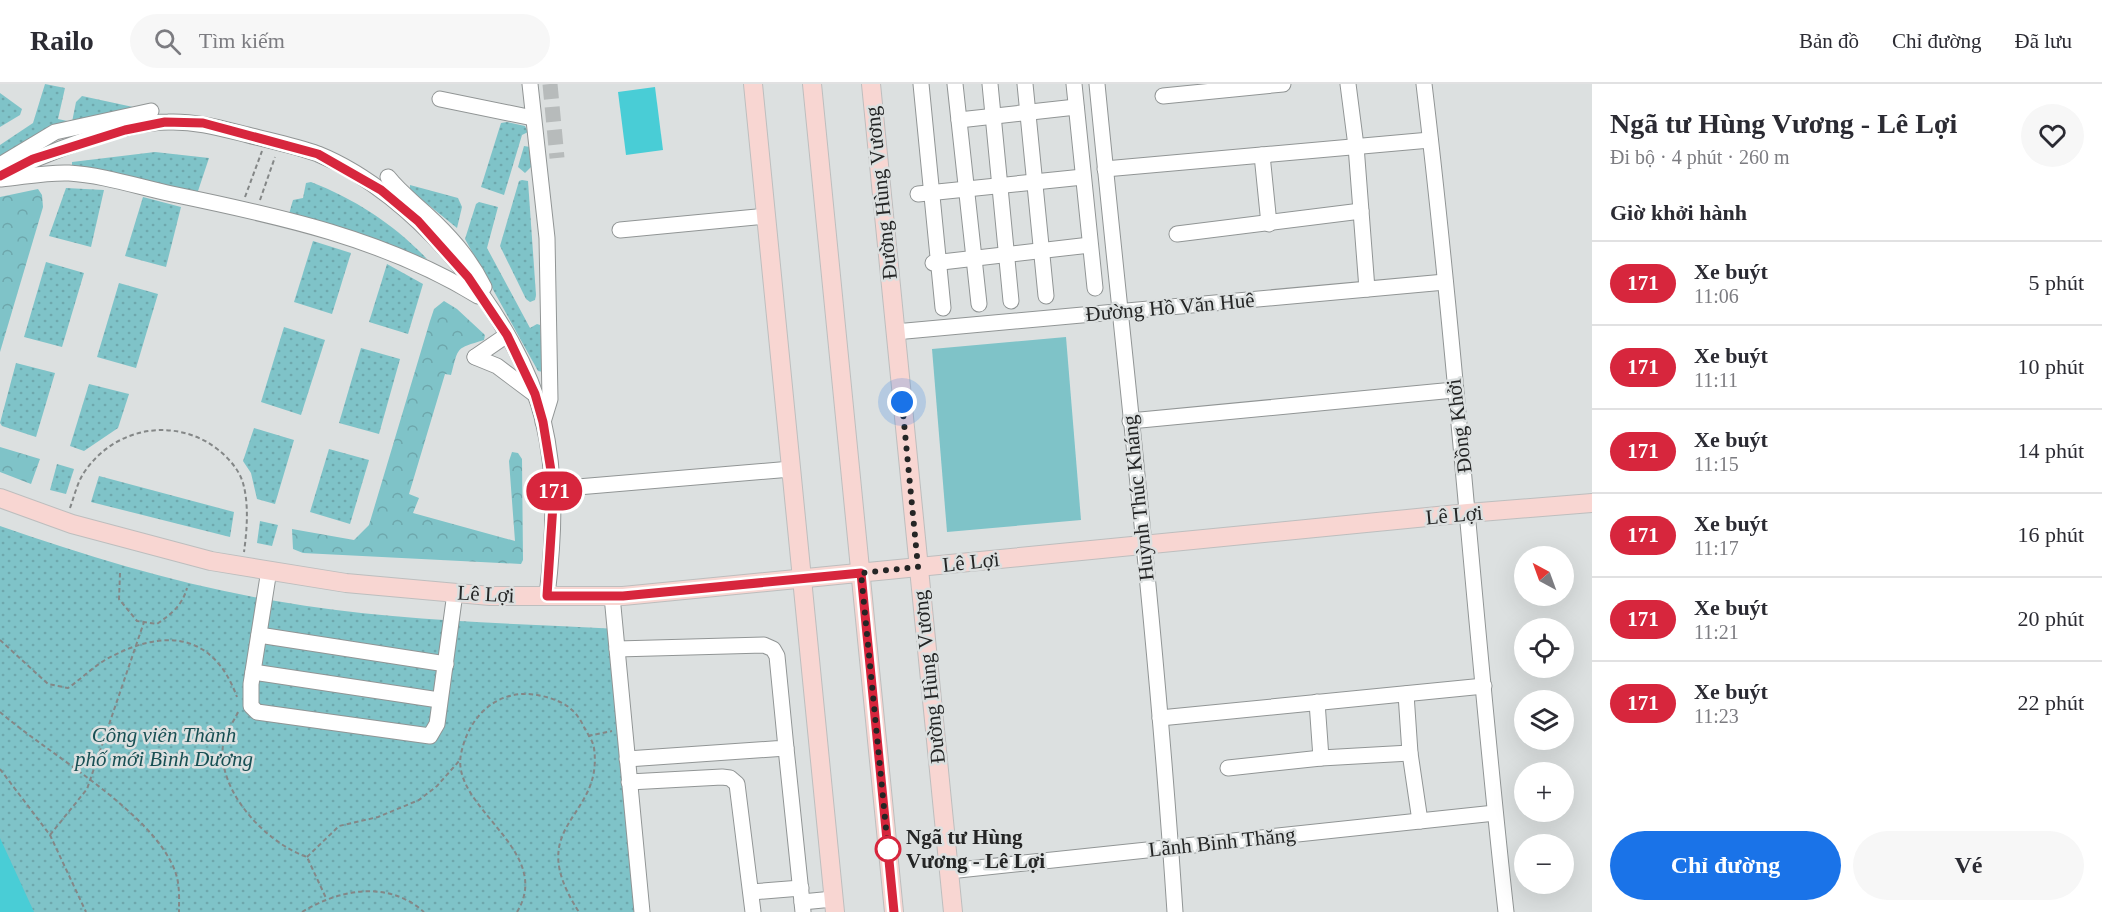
<!DOCTYPE html>
<html lang="vi">
<meta charset="utf-8">
<style>
body{margin:0;font-family:"Times New Roman",serif;background:#f7f7f7;color:#2b2b33;height:100vh;display:flex;flex-direction:column;font-size:22px;white-space:nowrap}
*{box-sizing:border-box;margin:0}
p{font-size:20px;color:#7c7c81}
.icon{flex:none;width:33px;height:33px;fill:none;stroke:currentColor;stroke-width:2;stroke-linecap:round;stroke-linejoin:round}
.map{position:relative;flex:1;overflow:hidden}
.details{display:flex;flex-direction:column;background:#fff;width:510px}
.details>*{flex:none}
.badge{padding:0 12px;border-radius:20px;font-size:21px;line-height:39px}
.needle{width:39px;rotate:319deg}
.controls{position:absolute;left:1514px;top:462px;display:grid;gap:12px}
.controls a{display:grid;place-items:center;width:60px;height:60px;border-radius:50%;background:#fff;box-shadow:0 6px 24px #0002;font-size:30px}
.you{position:absolute;width:30px;height:30px;margin:-15px;border:4px solid #fff;border-radius:50%;background:#1a73e8;box-shadow:0 0 0 9px #1a73e833}
.map>.badge{position:absolute;translate:-50% -50%;box-shadow:0 0 0 3px #fff}
h2{padding:0 18px;font-size:22px;line-height:54px}
.round{display:grid;place-items:center;flex:none;width:63px;height:63px;border-radius:32px;background:#f7f7f7}
.head{display:flex;align-items:center;justify-content:space-between;height:102px;padding:0 18px}
h1{font-size:28px;font-weight:700;line-height:45px}
.primary-button{display:flex;gap:12px;margin-top:auto;padding:12px 18px}
.primary-button a{flex:1;height:69px;border-radius:36px;background:#1a73e8;color:#fff;font-size:24px;font-weight:700;line-height:69px;text-align:center}
.primary-button a+a{background:#f7f7f7;color:#2b2b33}
ul{padding:0;list-style:none}
li{display:flex;align-items:center;gap:18px;height:84px;padding:0 18px;border-top:2px solid #e1e1e2}
li div{flex:1}
li b{display:block;font-size:22px}
li em{font-style:normal}
li .badge{min-width:66px;font-weight:700;text-align:center}
header{display:flex;align-items:center;gap:36px;box-sizing:border-box;height:84px;padding:0 30px;background:#fff;border-bottom:2px solid #e1e1e2}
header strong{font-size:28px}
nav{display:flex;gap:33px;margin-inline-start:auto;font-size:21px}
.search{width:420px;height:54px;background:#f7f7f7;display:flex;align-items:center;gap:15px;box-sizing:border-box;padding:0 21px;border-radius:33px;color:#7c7c81;font-size:22px}
main{display:flex;flex:1;min-height:0}
.map>svg:first-child{display:block}
</style>
<header>
<strong>Railo</strong>
<div class="search"><svg class="icon" aria-label="search" viewBox="0 0 24 24"><circle cx="10" cy="10" r="6"/><path d="M15 15l6 6"/></svg>Tìm kiếm</div>
<nav><a>Bản đồ</a><a>Chỉ đường</a><a>Đã lưu</a></nav>
</header>
<main>
<div class="map">
<svg width="1592" height="828" viewBox="0 0 1592 828">
<defs>
<pattern id="green-dots" width="8" height="8" patternUnits="userSpaceOnUse" patternTransform="scale(1.5)"><rect width="8" height="8" fill="#7fc3c8"/><path d="M2 2h.1M6 6h.1" fill="none" stroke="#6ea7ac" stroke-width="1.8" stroke-linecap="round"/></pattern>
<pattern id="forest-crowns" width="20" height="18" patternUnits="userSpaceOnUse" patternTransform="scale(1.5)"><rect width="20" height="18" fill="#7fc3c8"/><path d="M2 6a3 3 0 1 1 6 0M12 15a3 3 0 1 1 6 0" fill="none" stroke="#6ea7ac"/></pattern>
</defs>
<rect width="100%" height="100%" fill="#dce0e0"/>
<g fill="url(#green-dots)">
<polygon points="45,0 65,4 58,35 72,38 76,18 82,12 133,23 74,39 0,78 0,61 33,39"/>
<polygon points="0,9 22,25 20,31 0,43"/>
<polygon points="507,38 525,42 528,48 522,51 504,111 481,103 501,39"/>
<polygon points="524,62 530,63 531,83 525,89 518,83"/>
<polygon points="155,68 209,74 197,110 72,82 72,78"/>
<polygon points="522,96 528,97 536,211 535,216 530,218 526,215 500,162 519,97"/>
<path d="M311 98C355 115 395 141 427 175L289 130 293 116 303 114 306 99Z"/>
<polygon points="410,101 458,114 462,123 457,144 410,106"/>
<polygon points="66,104 104,106 91,163 49,152"/>
<polygon points="143,113 181,123 166,183 125,172"/>
<polygon points="479,118 498,123 487,164 530,244 537,240 540,241 543,288 538,287 465,155 476,120"/>
<polygon points="313,157 351,169 332,230 294,218"/>
<polygon points="46,178 84,189 62,263 24,253"/>
<polygon points="387,180 423,200 408,250 369,238"/>
<polygon points="119,199 158,210 136,284 97,273"/>
<polygon points="284,243 325,256 301,331 261,318"/>
<polygon points="361,264 400,275 379,350 339,339"/>
<polygon points="16,279 55,289 36,353 2,342 0,339"/>
<polygon points="89,300 129,310 118,344 84,367 70,362"/>
<polygon points="254,344 294,356 275,420 257,415 251,389 243,377"/>
<polygon points="329,365 369,376 350,440 310,428"/>
<polygon points="57,380 74,385 66,410 50,406"/>
<polygon points="99,392 234,428 230,453 91,418"/>
<polygon points="260,437 278,441 272,462 257,459"/>
<path d="M0 442C90 473 181 501 276 517 389 537 505 539 619 545L648 828H0Z"/>
</g>
<g fill="url(#forest-crowns)">
<polygon points="38,105 42,111 43,123 0,268 0,113"/>
<path d="M444 217 457 225 485 251 484 256C455 265 459 262 451 291L445 290 409 410 419 414 413 429 515 457 509 377 512 368 518 369 522 375 523 476 521 480 303 469 293 465 292 445 354 456 369 441 430 237 434 225Z"/>
<polygon points="0,363 40,375 31,400 0,388"/>
</g>
<polygon fill="#7fc3c8" points="1066,253 1081,436 947,448 932,265"/>
<g fill="#49cdd6">
<polygon points="655,3 663,66 626,71 618,8"/>
<polygon points="0,754 34,828 0,828"/>
</g>
<g fill="none" stroke-linecap="round" stroke-linejoin="round">
<polyline stroke="#b7bbbb" stroke-width="15" stroke-dasharray="15 8" stroke-linecap="butt" points="550,0 557,74"/>
<defs>
<g id="minor">
<polyline points="530,0 547,154 550,315 543,338"/>
<polyline points="921,0 943,224"/>
<polyline points="955,0 979,220"/>
<polyline points="990,0 1011,217"/>
<polyline points="1025,0 1046,212"/>
<polyline points="1074,0 1095,204"/>
<path d="M1097 0C1124 276 1157 551 1175 828"/>
<polyline points="1348,0 1356,62 1367,205"/>
<path d="M1424 0C1457 275 1475 552 1506 828"/>
<polyline points="1163,12 1283,0"/>
<polyline points="440,15 533,34"/>
<polyline points="959,36 1076,23"/>
<polyline points="1262,71 1269,140"/>
<polyline points="0,81 55,48 151,27"/>
<polyline points="1105,85 1430,56"/>
<path d="M0 92C40 71 123 38 168 38 196 37 220 44 248 51 271 57 295 62 318 70 415 109 518 234 543 336 557 394 554 453 547 512"/>
<path d="M388 93C399 107 412 117 425 129 449 151 469 173 484 203"/>
<path d="M1 95C23 93 47 88 69 89 103 91 139 103 172 110 279 132 385 155 478 212"/>
<polyline points="918,110 1083,93"/>
<polyline points="620,146 766,132"/>
<polyline points="1177,150 1361,127"/>
<polyline points="933,179 1090,161"/>
<polyline points="895,248 1445,198"/>
<polyline points="475,273 497,282 533,309"/>
<polyline points="475,273 507,251"/>
<polyline points="1130,337 1454,306"/>
<polyline points="554,405 791,385"/>
<polyline points="269,486 251,600 251,622 257,628 430,652 437,640 455,509"/>
<polyline points="612,512 642,828"/>
<polyline points="259,551 446,580"/>
<polyline points="617,565 764,561 773,565 777,572 786,664 627,675"/>
<polyline points="253,588 439,616"/>
<polyline points="1406,610 1410,669 1420,737"/>
<polyline points="1317,618 1321,674"/>
<polyline points="1160,634 1484,602"/>
<polyline points="786,664 803,828"/>
<polyline points="1228,684 1321,674 1410,669"/>
<polyline points="629,698 722,693 730,694 737,700 753,828"/>
<polyline points="949,787 1495,729"/>
<polyline points="751,808 801,804"/>
<polyline points="802,818 833,815"/>
</g>
<g id="major">
<polyline points="753,0 835,828"/>
<polyline points="812,0 894,828"/>
<polyline points="871,0 953,828"/>
<polyline points="0,414 72,440 211,477 346,499 490,512 623,512 1468,429 1592,419"/>
</g>
</defs>
<use href="#minor" stroke="#919595" stroke-width="17"/>
<use href="#major" stroke="#bdbebe" stroke-width="20"/>
<g stroke="#848787" stroke-width="2" stroke-dasharray="4.5 3" stroke-linecap="butt">
<polyline points="245,113 262,67"/>
<polyline points="260,116 275,73"/>
<path d="M70 424C74 413 77 400 83 390 111 347 164 334 207 358 222 367 238 382 243 399 249 420 247 446 244 468"/>
<path d="M120 489 119 515 137 537 157 540C171 530 182 522 187 504"/>
<path d="M0 556 48 600 68 604C81 595 92 584 105 576 162 544 213 547 237 613"/>
<path d="M0 628C48 670 153 728 175 787 180 800 179 815 179 828"/>
<path d="M238 628C233 640 224 648 223 661 217 707 266 759 307 773L326 814"/>
<polyline points="588,652 612,647"/>
<polyline points="0,685 50,751 86,828"/>
<polyline points="50,751 87,705 144,538"/>
<polyline points="307,773 339,742 378,733 419,716 437,702 460,676"/>
<path d="M302 828C340 805 388 796 424 828"/>
<path d="M517 828C555 766 450 724 461 670 469 630 500 602 542 612 563 617 575 624 584 643 587 649 593 657 594 664 604 736 521 739 579 828"/>
</g>
<use href="#minor" stroke="#fff" stroke-width="15"/>
<use href="#major" stroke="#f8d6d2" stroke-width="18"/>
</g>
<g fill="none" stroke-linecap="round" stroke-linejoin="round">
<defs>
<polyline id="line" points="0,92 33,75 125,46 165,38 203,39 318,70 381,106 418,137 468,193 507,251 535,310 543,338 554,405 547,512 623,512 861,489 894,828"/>
</defs>
<use href="#line" stroke="#fff" stroke-width="14"/>
<use href="#line" stroke="#d7263d" stroke-width="9"/>
<polyline stroke="#242525" stroke-width="6" stroke-dasharray="0 10.8" points="888,765 861,489 918,483 902,318"/>
</g>
<circle fill="#fff" stroke="#d7263d" stroke-width="3" cx="888" cy="765" r="12"/>
<g text-anchor="middle" dominant-baseline="central" stroke-width="5" stroke-linejoin="round" paint-order="stroke">
<g font-size="21" fill="#242525" stroke="#dce0e0">
<text transform="translate(881 109) rotate(-96)">Đường Hùng Vương</text>
<text transform="translate(1170 223) rotate(-5)">Đường Hồ Văn Huê</text>
<text transform="translate(1459 342) rotate(-97)">Đồng Khởi</text>
<text transform="translate(1138 414) rotate(-96)">Huỳnh Thúc Kháng</text>
<text transform="translate(1454 431) rotate(-5)">Lê Lợi</text>
<text transform="translate(971 478) rotate(-6)">Lê Lợi</text>
<text transform="translate(486 510) rotate(3)">Lê Lợi</text>
<text transform="translate(929 593) rotate(-96)">Đường Hùng Vương</text>
<text transform="translate(1222 758) rotate(-6)">Lãnh Binh Thăng</text>
</g>
<g font-size="21" font-style="italic" fill="#174f53" stroke="#dce0e0">
<text x="164" y="651">Công viên Thành<tspan x="164" dy="24">phố mới Bình Dương</tspan></text>
</g>
<g font-size="21" font-weight="bold" fill="#242525" stroke="#dce0e0" text-anchor="start">
<text x="906" y="753">Ngã tư Hùng<tspan x="906" dy="24">Vương - Lê Lợi</tspan></text>
</g>
</g>
</svg>
<div class="controls">
<a><svg class="needle" viewBox="-14 -14 28 28"><path d="M0-13l5 13h-10z" fill="#e53935"/><path d="M0 13l5-13h-10z" fill="#7c7c81"/></svg></a>
<a><svg class="icon" aria-label="locate" viewBox="0 0 24 24"><circle cx="12" cy="12" r="6"/><path d="M12 2v4M12 18v4M2 12h4M18 12h4"/></svg></a>
<a><svg class="icon" aria-label="layers" viewBox="0 0 24 24"><path d="M12 4l9 5-9 5-9-5zM3 14l9 5 9-5"/></svg></a>
<a>+</a>
<a>−</a>
</div>
<div class="you" style="left:902px;top:318px"></div>
<b class="badge" style="left:554px;top:407px;background:#d7263d;color:#fff">171</b>
</div>
<section class="details">
<div class="head"><div><h1>Ngã tư Hùng Vương - Lê Lợi</h1><p>Đi bộ · 4 phút · 260 m</p></div><a class="round"><svg class="icon" aria-label="heart" viewBox="0 0 24 24"><path d="M12 20l-8-8c-3-5 5-10 8-4 3-6 11-1 8 4z"/></svg></a></div>
<h2>Giờ khởi hành</h2>
<ul>
<li><span class="badge" style="background:#d7263d;color:#fff">171</span><div><b>Xe buýt</b><p>11:06</p></div><em>5 phút</em></li>
<li><span class="badge" style="background:#d7263d;color:#fff">171</span><div><b>Xe buýt</b><p>11:11</p></div><em>10 phút</em></li>
<li><span class="badge" style="background:#d7263d;color:#fff">171</span><div><b>Xe buýt</b><p>11:15</p></div><em>14 phút</em></li>
<li><span class="badge" style="background:#d7263d;color:#fff">171</span><div><b>Xe buýt</b><p>11:17</p></div><em>16 phút</em></li>
<li><span class="badge" style="background:#d7263d;color:#fff">171</span><div><b>Xe buýt</b><p>11:21</p></div><em>20 phút</em></li>
<li><span class="badge" style="background:#d7263d;color:#fff">171</span><div><b>Xe buýt</b><p>11:23</p></div><em>22 phút</em></li>
</ul>
<div class="primary-button"><a>Chỉ đường</a><a>Vé</a></div>
</section>
</main>
